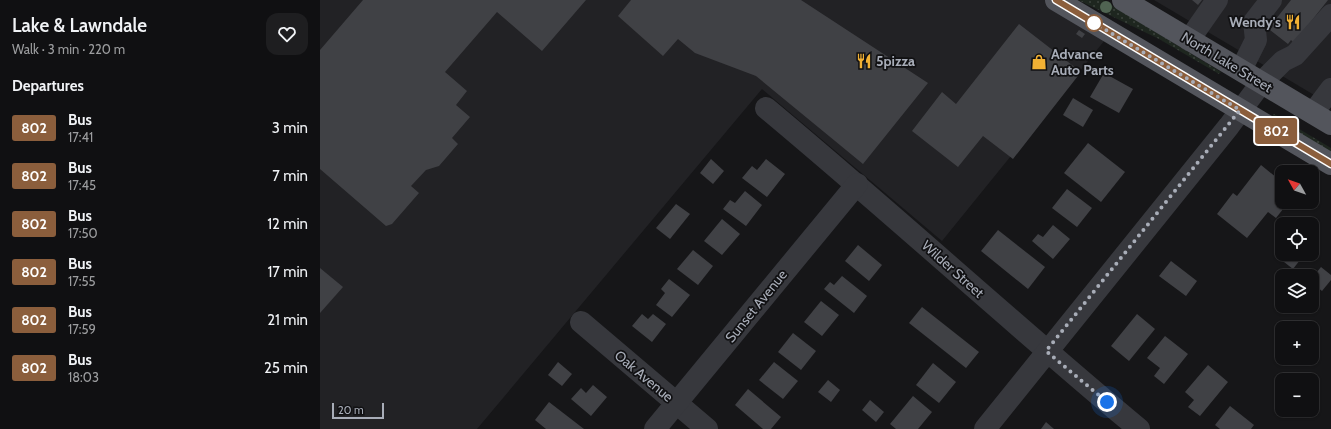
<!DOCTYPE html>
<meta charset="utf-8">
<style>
body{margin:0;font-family:Cabin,sans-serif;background:#1e1e20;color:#f1f3f6;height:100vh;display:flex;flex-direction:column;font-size:15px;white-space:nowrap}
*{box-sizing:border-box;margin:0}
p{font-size:13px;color:#9c9d9f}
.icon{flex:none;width:22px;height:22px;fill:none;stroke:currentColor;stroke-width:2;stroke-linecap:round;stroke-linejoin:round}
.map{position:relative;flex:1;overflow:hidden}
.panel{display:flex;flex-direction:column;background:#101012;width:320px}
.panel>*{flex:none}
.badge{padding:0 8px;border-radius:3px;font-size:14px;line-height:26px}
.needle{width:26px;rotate:310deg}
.tools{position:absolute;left:955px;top:165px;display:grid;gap:8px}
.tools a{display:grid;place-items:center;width:44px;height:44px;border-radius:8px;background:#101012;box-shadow:0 1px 3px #0004,0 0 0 1px #303032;font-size:20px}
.scale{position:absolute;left:12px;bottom:10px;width:52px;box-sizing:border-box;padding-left:4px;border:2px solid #a8adb8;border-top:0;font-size:11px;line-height:14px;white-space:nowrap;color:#a8adb8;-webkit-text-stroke:3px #111113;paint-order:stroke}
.you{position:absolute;width:20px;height:20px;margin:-10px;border:3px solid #fff;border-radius:50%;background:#1a73e8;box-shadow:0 0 0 6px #1a73e833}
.map>.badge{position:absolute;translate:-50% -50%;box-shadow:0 0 0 2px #fff}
h2{padding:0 12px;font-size:15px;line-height:36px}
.round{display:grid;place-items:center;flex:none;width:42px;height:42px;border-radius:12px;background:#1e1e20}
.summary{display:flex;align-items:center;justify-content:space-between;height:68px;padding:0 12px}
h1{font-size:19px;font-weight:600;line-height:30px}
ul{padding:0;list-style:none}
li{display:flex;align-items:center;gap:12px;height:48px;padding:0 12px}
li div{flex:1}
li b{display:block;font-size:15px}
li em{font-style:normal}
li .badge{min-width:44px;font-weight:700;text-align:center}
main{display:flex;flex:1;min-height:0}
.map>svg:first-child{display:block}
</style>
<main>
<section class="panel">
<div class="summary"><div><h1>Lake &amp; Lawndale</h1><p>Walk · 3 min · 220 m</p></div><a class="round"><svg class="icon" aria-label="heart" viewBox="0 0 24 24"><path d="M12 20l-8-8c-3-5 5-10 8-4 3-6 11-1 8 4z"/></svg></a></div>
<h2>Departures</h2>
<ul>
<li><span class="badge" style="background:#8b5e3c;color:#fff">802</span><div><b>Bus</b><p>17:41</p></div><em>3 min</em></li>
<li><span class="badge" style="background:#8b5e3c;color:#fff">802</span><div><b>Bus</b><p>17:45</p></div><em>7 min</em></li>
<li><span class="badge" style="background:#8b5e3c;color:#fff">802</span><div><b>Bus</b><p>17:50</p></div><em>12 min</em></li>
<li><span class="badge" style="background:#8b5e3c;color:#fff">802</span><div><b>Bus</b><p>17:55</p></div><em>17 min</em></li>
<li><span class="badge" style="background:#8b5e3c;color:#fff">802</span><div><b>Bus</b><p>17:59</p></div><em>21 min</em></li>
<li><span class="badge" style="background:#8b5e3c;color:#fff">802</span><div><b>Bus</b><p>18:03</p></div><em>25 min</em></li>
</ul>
</section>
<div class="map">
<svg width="1011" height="429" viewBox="0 0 1011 429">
<defs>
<pattern id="grass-dots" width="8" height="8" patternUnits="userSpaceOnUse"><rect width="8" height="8" fill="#1e261f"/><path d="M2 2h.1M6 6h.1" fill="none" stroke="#3c433d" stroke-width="1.8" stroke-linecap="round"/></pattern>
</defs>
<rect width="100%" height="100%" fill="#161618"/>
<g fill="#222225">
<polygon points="0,0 729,0 789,35 622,241 442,89 157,429 0,429"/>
<polygon points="834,0 1011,0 1011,105"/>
</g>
<g fill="url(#grass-dots)">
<polygon points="758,0 783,0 901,72 899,74 839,39"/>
<polygon points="954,114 1011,148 1011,153 951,117"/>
</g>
<g fill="#404145">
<polygon points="43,0 266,0 222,51 177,12 125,72 147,91 136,105 150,117 132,138 138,144 119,166 106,170 91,186 99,193 72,224 66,226 0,169 0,50"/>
<polygon points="311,0 481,0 608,83 543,164 436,76 375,53 358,39 343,56 298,16"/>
<polygon points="872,0 882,0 878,5"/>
<polygon points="971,0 1008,0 974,43 971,40 968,44 950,30 953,26 952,24"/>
<polygon points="699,24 761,72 693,159 663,136 638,167 592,131 622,92 636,104"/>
<polygon points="759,30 765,34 762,38 756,34"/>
<polygon points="784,73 813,89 799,113 770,97"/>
<polygon points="753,98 773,110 763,127 743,115"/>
<polygon points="768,143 805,172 781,202 744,173"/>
<polygon points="391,159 404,171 393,184 380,173"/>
<polygon points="446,159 465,174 447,197 422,178 432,166 437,170"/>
<polygon points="941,165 962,182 962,202 967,204 956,218 948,212 927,238 897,214 913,193 917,196"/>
<polygon points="747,189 772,208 757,227 732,208"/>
<polygon points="425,191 442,205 426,226 403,209 410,200 415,203"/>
<polygon points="356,204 370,214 350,239 336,228"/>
<polygon points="402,219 420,234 402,255 384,241"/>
<polygon points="733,225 750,239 733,259 712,241 718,234 723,237"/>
<polygon points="678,230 725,267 708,289 661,251"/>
<polygon points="538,245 562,265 549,281 525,261"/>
<polygon points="373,250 393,266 378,285 357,269"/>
<polygon points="971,254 980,260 973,269 964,262"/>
<polygon points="851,261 877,281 866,296 839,276"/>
<polygon points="1001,267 1011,275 1011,280 1002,291 992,283 992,278"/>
<polygon points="0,268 23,287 0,313"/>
<polygon points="522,276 547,296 534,313 504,289 510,282 514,285"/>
<polygon points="349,279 370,295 352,317 336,305 345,293 341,289"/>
<polygon points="501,301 519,315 502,336 484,322"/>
<polygon points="602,307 659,352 646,368 589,323"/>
<polygon points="322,314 328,319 333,314 346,324 332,342 312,326"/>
<polygon points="817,314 835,329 809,361 791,346"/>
<polygon points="473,333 496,351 481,370 458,352"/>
<polygon points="845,336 868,354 844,384 834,376 840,368 827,358"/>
<polygon points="238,362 252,374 242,386 228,375"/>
<polygon points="454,362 478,381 463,399 439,380"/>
<polygon points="613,363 636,382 619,403 596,385"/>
<polygon points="888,365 908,382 880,416 868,407 874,400 865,392"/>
<polygon points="508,380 520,390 511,402 498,392"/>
<polygon points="273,385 287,397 271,416 251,399 261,388 266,393"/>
<polygon points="428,389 461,417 451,429 443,429 415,405"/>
<polygon points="593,396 612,412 598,429 576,429 570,424"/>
<polygon points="550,400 564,412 556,422 542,410"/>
<polygon points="229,402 264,429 226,429 215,420"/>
<polygon points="910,406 934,425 931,429 900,429 895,425"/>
<polygon points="726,422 734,429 721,429"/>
</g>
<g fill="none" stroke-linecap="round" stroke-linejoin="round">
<g stroke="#37383d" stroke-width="22">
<polyline points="869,40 897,0"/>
<polyline points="921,70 936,40 934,22 951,0"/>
<path d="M446 108C572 213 693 324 819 429"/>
<polyline points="993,113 1011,89"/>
<polyline points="261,322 387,429"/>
<polyline points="335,429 537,184"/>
<polyline points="665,429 909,126 942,82 963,61 975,55 1011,15"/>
</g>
<g stroke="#53555c" stroke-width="22">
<polyline points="736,0 1011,164"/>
<polyline points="803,0 1011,124"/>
</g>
</g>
<circle fill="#506452" cx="786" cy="7" r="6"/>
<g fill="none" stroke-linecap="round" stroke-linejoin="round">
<defs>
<polyline id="line" points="736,0 1011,164"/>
</defs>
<use href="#line" stroke="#fff" stroke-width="9"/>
<use href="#line" stroke="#8b5e3c" stroke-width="6"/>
<polyline stroke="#a8adb8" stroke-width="4" stroke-dasharray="0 7.2" points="774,23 920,110 726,351 787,402"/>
</g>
<defs>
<symbol id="restaurant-bare" viewBox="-9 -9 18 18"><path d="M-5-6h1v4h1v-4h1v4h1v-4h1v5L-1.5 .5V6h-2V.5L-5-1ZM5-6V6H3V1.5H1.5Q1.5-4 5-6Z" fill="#f2b134" stroke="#111113" stroke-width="2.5" paint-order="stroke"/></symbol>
<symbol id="shop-bare" viewBox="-9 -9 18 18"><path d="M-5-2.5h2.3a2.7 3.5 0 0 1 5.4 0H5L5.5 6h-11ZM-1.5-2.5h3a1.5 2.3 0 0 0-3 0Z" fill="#f2b134" stroke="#111113" stroke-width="2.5" paint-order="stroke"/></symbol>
</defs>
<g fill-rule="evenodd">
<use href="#restaurant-bare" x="962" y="11" width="22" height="22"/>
<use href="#restaurant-bare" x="533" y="50" width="22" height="22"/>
<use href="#shop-bare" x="708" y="51" width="22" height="22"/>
</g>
<circle fill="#fff" stroke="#8b5e3c" stroke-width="2" cx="774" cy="23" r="8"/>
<g text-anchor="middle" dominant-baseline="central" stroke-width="3.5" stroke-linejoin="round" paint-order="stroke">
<g font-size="14" font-weight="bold" fill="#a8adb8" stroke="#111113" text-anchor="start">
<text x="961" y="22" text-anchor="end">Wendy's</text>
<text x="731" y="54">Advance<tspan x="731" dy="16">Auto Parts</tspan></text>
<text x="556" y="61">5pizza</text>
</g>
<g font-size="14" fill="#a8adb8" stroke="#111113">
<text transform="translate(907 62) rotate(31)">North Lake Street</text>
<text transform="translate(633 269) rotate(42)">Wilder Street</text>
<text transform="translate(436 306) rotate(-51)">Sunset Avenue</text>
<text transform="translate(324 376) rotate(40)">Oak Avenue</text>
</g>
</g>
</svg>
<div class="tools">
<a><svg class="needle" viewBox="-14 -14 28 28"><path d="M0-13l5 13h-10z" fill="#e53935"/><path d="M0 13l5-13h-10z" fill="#9c9d9f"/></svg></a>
<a><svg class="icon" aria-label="locate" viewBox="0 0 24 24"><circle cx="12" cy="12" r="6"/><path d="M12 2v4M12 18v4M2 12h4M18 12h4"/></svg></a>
<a><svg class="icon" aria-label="layers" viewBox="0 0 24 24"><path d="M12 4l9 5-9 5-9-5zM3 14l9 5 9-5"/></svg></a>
<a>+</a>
<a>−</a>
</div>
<div class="scale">20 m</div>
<div class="you" style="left:787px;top:402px"></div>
<b class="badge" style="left:956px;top:131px;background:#8b5e3c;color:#fff">802</b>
</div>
</main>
